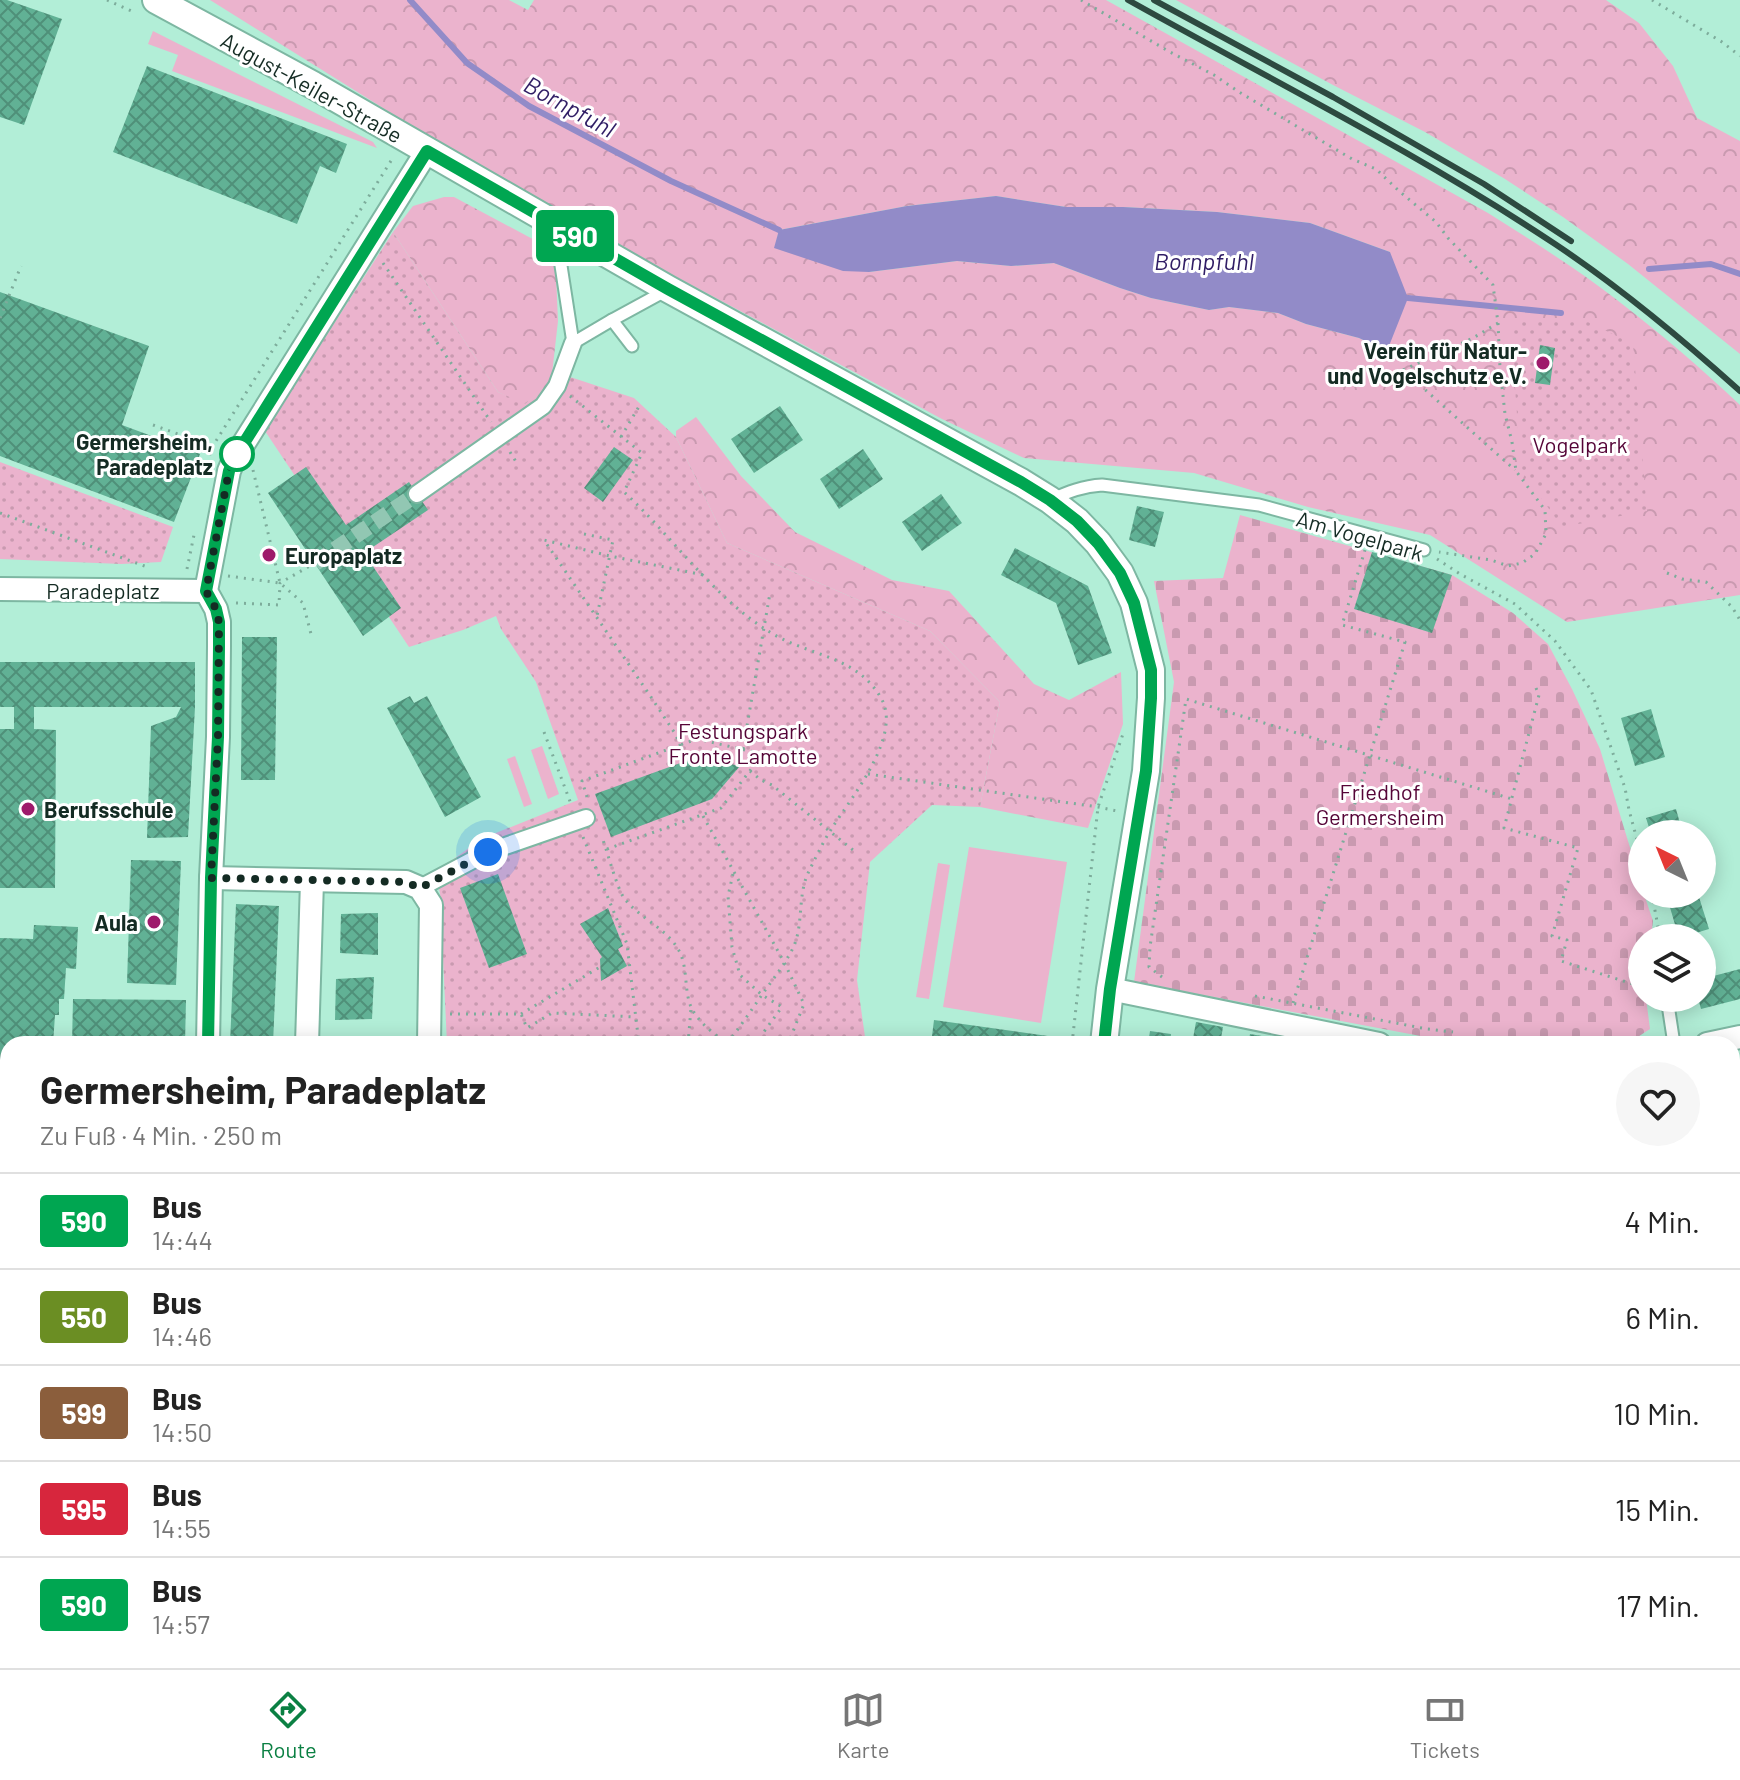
<!DOCTYPE html>
<html lang="de">
<meta charset="utf-8">
<style>
body{margin:0;font-family:Barlow,sans-serif;background:#f6f6f6;color:#222;height:100vh;display:flex;flex-direction:column;font-size:30px;white-space:nowrap}
*{box-sizing:border-box;margin:0}
p{font-size:26px;color:#767676}
.icon{flex:none;width:44px;height:44px;fill:none;stroke:currentColor;stroke-width:2;stroke-linecap:round;stroke-linejoin:round}
.map{position:relative;flex:1;overflow:hidden}
.sheet{position:absolute;left:0px;top:1036px;width:1740px;height:632px;display:flex;flex-direction:column;background:#fff;border-radius:24px 24px 0 0;box-shadow:0 4px 20px #0003}
.sheet>*{flex:none}
.badge{padding:0 16px;border-radius:6px;font-size:28px;line-height:52px}
.needle{width:52px;rotate:317deg}
.tools{position:absolute;left:1628px;top:820px;display:grid;gap:16px}
.tools a{display:grid;place-items:center;width:88px;height:88px;border-radius:50%;background:#fff;box-shadow:0 4px 20px #0003;font-size:40px}
.you{position:absolute;width:40px;height:40px;margin:-20px;border:6px solid #fff;border-radius:50%;background:#1a73e8;box-shadow:0 0 0 12px #1a73e833}
.map>.badge{position:absolute;translate:-50% -50%;box-shadow:0 0 0 4px #fff}
.round{display:grid;place-items:center;flex:none;width:84px;height:84px;border-radius:42px;background:#f6f6f6}
.summary{display:flex;align-items:center;justify-content:space-between;height:136px;padding:0 40px}
h1{font-size:38px;font-weight:700;line-height:60px}
ul{padding:0;list-style:none}
li{display:flex;align-items:center;gap:24px;height:96px;padding:0 40px;border-top:2px solid #e0e0e0}
li div{flex:1}
li b{display:block;font-size:30px}
li em{font-style:normal}
li .badge{min-width:88px;font-weight:700;text-align:center}
.dock{display:flex;justify-content:space-around;align-items:center;height:112px;border-top:2px solid #e0e0e0;background:#fff;font-size:22px;color:#767676}
.dock a{display:grid;justify-items:center;gap:4px}
.dock .on{color:#0b8043}
.map>svg:first-child{display:block}
</style>
<div class="map">
<svg width="1740" height="1668" viewBox="0 0 1740 1668">
<defs>
<pattern id="forest-crowns" width="20" height="18" patternUnits="userSpaceOnUse" patternTransform="scale(2)"><rect width="20" height="18" fill="#ebb3cd"/><path d="M2 6a3 3 0 1 1 6 0M12 15a3 3 0 1 1 6 0" fill="none" stroke="#c99ab0"/></pattern>
<pattern id="cemetery-stones" width="16" height="16" patternUnits="userSpaceOnUse" patternTransform="scale(2)"><rect width="16" height="16" fill="#ebb3cd"/><path d="M2 7V4a2 2 0 0 1 4 0v3zM10 15v-3a2 2 0 0 1 4 0v3z" fill="#c99ab0"/></pattern>
<pattern id="park-dots" width="8" height="8" patternUnits="userSpaceOnUse" patternTransform="scale(2)"><rect width="8" height="8" fill="#ebb3cd"/><path d="M2 2h.1M6 6h.1" fill="none" stroke="#c99ab0" stroke-width="1.8" stroke-linecap="round"/></pattern>
<pattern id="building-cross-hatch" width="8" height="8" patternUnits="userSpaceOnUse" patternTransform="scale(2)"><rect width="8" height="8" fill="#61b195"/><path d="M0 0l8 8M0 8l8-8" fill="none" stroke="#4f9079"/></pattern>
</defs>
<rect width="100%" height="100%" fill="#b2eed7"/>
<g fill="#ebb3cd">
<polygon points="153,31 373,142 377,148 172,71 178,55 148,44"/>
<polygon points="542,746 559,794 548,799 531,750"/>
<polygon points="515,756 532,804 524,807 507,759"/>
<polygon points="969,847 1067,862 1041,1023 943,1007"/>
<polygon points="938,863 950,865 929,999 916,997"/>
</g>
<g fill="url(#forest-crowns)" fill-rule="evenodd">
<path d="M210 0H509L528 10 534 0H1106L1488 213C1532 241 1576 268 1617 300 1660 333 1701 368 1740 405V595L1567 622 1430 535 1308 507 1194 473 1024 458 942 419 521 194ZM996 196 1066 207H1123L1217 212 1310 223 1390 252 1396 327 1386 351 1359 338 1306 324 1278 313 1229 307 1209 310 1151 298 1120 288 1054 263 1011 266 957 261 869 272 775 247 779 230 907 206Z"/>
<polygon points="1176,0 1606,0 1639,23 1673,66 1697,118 1740,141 1740,354 1628,264 1563,217 1505,179 1425,132 1333,85"/>
<polygon points="444,197 454,197 555,251 558,321 551,383 524,405 498,392 393,232 413,206"/>
<polygon points="696,417 741,476 795,532 892,580 949,591 1034,684 1069,700 1121,672 1123,724 1088,828 980,807 1000,702 930,631 727,543 676,437 676,431"/>
</g>
<polygon fill="url(#cemetery-stones)" points="1240,515 1452,575 1513,613 1548,644 1572,689 1600,749 1642,887 1642,894 1644,894 1653,921 1651,938 1642,938 1642,998 1646,998 1650,1029 1627,1044 1463,1044 1134,982 1174,682 1154,581 1223,578"/>
<g fill="url(#park-dots)">
<polygon points="393,232 498,392 525,404 561,374 634,398 676,437 727,543 930,631 1000,702 980,807 932,805 870,862 857,980 866,1044 447,1044 440,893 435,873 481,839 578,800 536,682 501,629 496,616 463,630 409,647 265,431"/>
<polygon points="1510,318 1580,318 1633,344 1647,511 1562,527 1521,470"/>
<polygon points="0,462 173,527 161,562 121,564 0,559"/>
</g>
<polygon fill="#928bc8" points="996,196 1066,207 1123,207 1217,212 1310,223 1390,252 1408,298 1387,351 1359,338 1306,324 1278,313 1229,307 1209,310 1151,298 1120,288 1054,263 1011,266 957,261 869,272 843,271 774,248 779,230 907,206"/>
<g fill="none" stroke-linecap="round" stroke-linejoin="round">
<g stroke="#928bc8" stroke-width="6">
<polyline points="410,0 467,63 529,106 671,181 779,230"/>
<polyline points="1649,269 1711,264 1740,274"/>
<polyline points="1408,298 1561,313"/>
</g>
</g>
<g fill="url(#building-cross-hatch)">
<polygon points="0,0 7,0 62,19 24,125 0,117"/>
<polygon points="147,66 347,144 336,173 320,166 297,224 113,152"/>
<polygon points="0,292 149,346 122,425 200,454 174,522 0,456"/>
<polygon points="1540,345 1555,348 1550,385 1535,383"/>
<polygon points="780,406 803,440 754,473 731,439"/>
<polygon points="614,447 633,460 603,502 584,488"/>
<polygon points="863,449 883,479 839,509 820,479"/>
<polygon points="306,467 346,525 409,482 428,510 364,553 401,608 363,636 268,493"/>
<polygon points="941,494 962,523 922,551 902,522"/>
<polygon points="1137,506 1164,512 1155,547 1129,540"/>
<polygon points="1015,548 1088,586 1112,653 1078,665 1056,603 1001,575"/>
<polygon points="1372,552 1452,575 1432,633 1354,609"/>
<polygon points="242,637 277,637 275,780 241,780"/>
<polygon points="0,662 195,662 195,707 188,837 147,838 151,726 176,717 181,707 34,707 34,729 56,730 55,888 0,888 0,729 14,729 14,707 0,707"/>
<polygon points="410,696 414,703 427,696 481,797 445,817 387,708"/>
<polygon points="1651,709 1665,757 1635,766 1621,718"/>
<polygon points="697,757 740,766 712,799 611,837 595,794"/>
<polygon points="1676,809 1683,834 1651,834 1646,818"/>
<polygon points="131,860 181,861 176,985 127,983"/>
<polygon points="498,874 527,954 489,968 460,888"/>
<polygon points="1666,894 1698,894 1709,929 1679,938"/>
<polygon points="236,904 279,906 273,1044 230,1044"/>
<polygon points="608,908 623,946 618,949 627,966 601,981 600,959 602,957 580,924"/>
<polygon points="378,913 378,955 340,953 341,914"/>
<polygon points="34,925 78,927 76,969 66,968 64,999 59,999 59,1015 55,1015 53,1044 8,1044 8,1076 0,1075 0,938 33,939"/>
<polygon points="1740,969 1740,999 1701,1009 1698,998 1702,998 1702,979"/>
<polygon points="374,977 372,1019 335,1020 336,979"/>
<polygon points="73,999 186,1000 185,1044 72,1044"/>
<polygon points="934,1020 1069,1039 1069,1044 931,1044"/>
<polygon points="1196,1022 1223,1027 1220,1044 1192,1044"/>
<polygon points="1150,1031 1171,1034 1170,1044 1148,1044"/>
<polygon points="1250,1034 1297,1042 1297,1044 1248,1044"/>
<polygon points="4,1149 8,1149 8,1193 5,1193"/>
<polygon points="1732,1262 1733,1262 1739,1287 1732,1289"/>
<rect x="0" y="1285" width="8" height="35"/>
<polygon points="0,1388 8,1388 8,1433 2,1433 0,1425"/>
<polygon points="0,1629 8,1629 8,1660 34,1660 35,1668 0,1668"/>
<polygon points="104,1660 254,1660 254,1668 98,1668"/>
<polygon points="304,1660 372,1660 371,1668 316,1668 316,1665 304,1665"/>
<polygon points="402,1660 445,1660 445,1664 417,1663 417,1668 401,1668"/>
<polygon points="454,1660 467,1660 467,1668 453,1668"/>
<polygon points="583,1660 663,1660 651,1668 578,1668 576,1665"/>
<polygon points="740,1660 839,1660 844,1668 745,1668"/>
<polygon points="1329,1660 1354,1660 1356,1668 1330,1668"/>
<polygon points="1377,1660 1402,1660 1404,1668 1378,1668"/>
<polygon points="1427,1660 1451,1660 1452,1668 1429,1668"/>
<polygon points="1533,1660 1574,1660 1562,1668 1536,1668 1531,1661"/>
<polygon points="1622,1660 1649,1660 1641,1668 1623,1668 1619,1664"/>
<polygon points="1301,1661 1303,1668 1283,1668 1283,1665"/>
</g>
<g fill="none" stroke-linecap="round" stroke-linejoin="round">
<polyline stroke="#92c7b3" stroke-width="16" stroke-dasharray="16 8" stroke-linecap="butt" points="315,563 417,494"/>
<defs>
<g id="service">
<polyline points="555,227 573,343 612,320"/>
<polyline points="632,346 612,320 667,290"/>
<path d="M1050 500C1068 492 1083 486 1102 485L1259 505 1424 550"/>
<polyline points="1667,998 1674,1044"/>
<polyline points="269,1668 269,1660"/>
</g>
<g id="pedestrian">
<polyline points="417,494 543,406 557,386 573,343"/>
<polyline points="420,888 488,852 586,818"/>
</g>
<g id="minor">
<polyline points="0,589 206,591"/>
<polyline points="211,878 406,882 420,888 431,905 429,1044"/>
<polyline points="1110,989 1379,1044"/>
<polyline points="208,1044 211,878 218,737 219,646 219,622 216,609 206,591 229,471 234,459 427,151"/>
<polyline points="307,1044 312,881"/>
<polyline points="1707,1044 1740,1037"/>
<polyline points="0,1106 8,1106"/>
<polyline points="1732,1119 1740,1168"/>
<polyline points="0,1340 8,1340"/>
<polyline points="1732,1489 1740,1476"/>
<polyline points="1732,1518 1740,1524"/>
<polyline points="1060,1660 1079,1668"/>
<polyline points="1158,1668 1195,1660"/>
<polyline points="1586,1668 1593,1660"/>
</g>
<g id="tertiary">
<polyline points="156,0 313,85 668,289 1021,482 1050,500 1077,521 1098,543 1120,573 1134,603 1151,670 1151,698 1146,771 1110,989 1104,1044"/>
<polyline points="976,1668 979,1660"/>
</g>
</defs>
<use href="#service" stroke="#7db7a2" stroke-width="15"/>
<use href="#pedestrian" stroke="#7db7a2" stroke-width="20"/>
<use href="#minor" stroke="#7db7a2" stroke-width="26"/>
<use href="#tertiary" stroke="#7db7a2" stroke-width="30"/>
<g stroke="#7dac9b" stroke-width="3" stroke-dasharray="2 6" stroke-linecap="butt">
<polyline points="107,0 136,13"/>
<polyline points="1081,0 1170,52 1214,75 1239,92 1352,159 1376,169 1399,191 1436,222 1448,238 1493,285 1498,323 1500,368 1505,414 1512,442 1516,471 1545,510 1546,534 1535,554 1522,563 1508,566 1491,560 1439,552"/>
<polyline points="1652,0 1722,42 1740,56"/>
<polyline points="383,263 491,422"/>
<polyline points="0,318 21,266"/>
<polyline points="1498,323 1473,338 1403,370 1515,470"/>
<path d="M570 396 642 453 624 492C674 538 714 599 773 634 810 656 857 656 881 698 903 735 851 798 832 828 823 842 816 857 809 871 797 895 804 925 793 948 784 966 770 983 759 999 749 1014 738 1029 727 1044 715 1034 700 1024 692 1009 683 991 689 967 678 949 666 928 639 918 624 898 617 888 608 854 603 840"/>
<polyline points="153,425 189,438 211,449"/>
<polyline points="621,437 641,403"/>
<polyline points="510,452 518,465"/>
<polyline points="208,463 211,449 394,156"/>
<polyline points="253,470 280,583"/>
<polyline points="0,513 150,568"/>
<polyline points="584,534 613,540 597,616"/>
<polyline points="1437,559 1460,574 1515,604 1555,641 1591,690 1625,788 1629,810 1642,858"/>
<polyline points="187,569 195,530"/>
<polyline points="1667,573 1682,579 1706,582 1732,607 1740,620"/>
<polyline points="228,576 280,583 303,603 311,634"/>
<polyline points="236,603 279,605 280,583 315,563"/>
<polyline points="1536,688 1539,695 1504,828 1578,848 1552,936 1567,940 1561,961 1642,987"/>
<polyline points="544,732 571,804"/>
<polyline points="743,749 770,593"/>
<polyline points="750,771 761,780 772,785 853,850"/>
<polyline points="868,774 1098,807 1117,811"/>
<polyline points="587,797 582,781 680,745 676,735 651,697 544,540 610,556 704,575"/>
<polyline points="703,816 784,962 804,1004 788,1044"/>
<polyline points="583,837 627,944 639,1044"/>
<polyline points="607,849 721,808 763,754 697,739 680,745"/>
<polyline points="733,874 728,896 732,947 740,975 762,995 782,1007 763,1033"/>
<polyline points="1652,894 1660,938"/>
<polyline points="1162,977 1149,967 1150,947 1186,699 1512,799"/>
<polyline points="1255,996 1427,1029 1453,1032"/>
<polyline points="1293,1003 1405,642 1342,625 1365,550"/>
<polyline points="450,1014 521,1014 527,1028 552,1013 636,1017"/>
<polyline points="521,1014 600,967"/>
<polyline points="688,1044 691,1008"/>
<polyline points="1072,1044 1098,807 1124,731"/>
<polyline points="0,1526 8,1526"/>
<polyline points="0,1600 8,1599"/>
<polyline points="74,1660 74,1668"/>
<polyline points="674,1660 678,1668"/>
<polyline points="1021,1660 1028,1663 1029,1660"/>
<polyline points="950,1668 952,1660"/>
</g>
<use href="#service" stroke="#fff" stroke-width="11"/>
<use href="#pedestrian" stroke="#fff" stroke-width="16"/>
<use href="#minor" stroke="#fff" stroke-width="22"/>
<use href="#tertiary" stroke="#fff" stroke-width="26"/>
<g stroke="#2d4a40" stroke-width="6">
<path d="M1128 0C1271 80 1418 153 1555 244 1621 288 1681 338 1740 391"/>
<polyline points="1154,0 1333,97 1484,184 1571,241"/>
</g>
</g>
<g fill="none" stroke-linecap="round" stroke-linejoin="round">
<defs>
<polyline id="line" points="208,1044 211,878 218,737 219,646 219,622 216,609 206,591 229,471 234,459 427,151 668,289 1021,482 1050,500 1077,521 1098,543 1120,573 1134,603 1151,670 1151,698 1146,771 1110,989 1104,1044"/>
</defs>
<use href="#line" stroke="#fff" stroke-width="18"/>
<use href="#line" stroke="#00a651" stroke-width="12"/>
<polyline stroke="#142b23" stroke-width="8" stroke-dasharray="0 14.4" points="237,454 229,471 206,591 216,609 219,622 218,737 211,878 406,882 420,888 488,852"/>
</g>
<g fill="#9e1a6b" stroke="#fff" stroke-width="3">
<circle cx="1543" cy="363" r="8"/>
<circle cx="269" cy="555" r="8"/>
<circle cx="28" cy="809" r="8"/>
<circle cx="154" cy="922" r="8"/>
</g>
<circle fill="#fff" stroke="#00a651" stroke-width="4" cx="237" cy="454" r="16"/>
<g text-anchor="middle" dominant-baseline="central" stroke-width="6" stroke-linejoin="round" paint-order="stroke">
<g font-size="22" fill="#142b23" stroke="#fff">
<text transform="translate(312 87) rotate(29)">August-Keiler-Straße</text>
<text transform="translate(1360 535) rotate(16)">Am Vogelpark</text>
<text x="103" y="590">Paradeplatz</text>
</g>
<g font-size="22" font-weight="bold" fill="#142b23" stroke="#fff" text-anchor="end">
<text x="1527" y="350">Verein für Natur-<tspan x="1527" dy="25">und Vogelschutz e.V.</tspan></text>
<text x="285" y="555" text-anchor="start">Europaplatz</text>
<text x="44" y="809" text-anchor="start">Berufsschule</text>
<text x="138" y="922">Aula</text>
</g>
<g font-size="22" font-weight="bold" fill="#142b23" stroke="#fff" text-anchor="end">
<text x="213" y="441">Germersheim,<tspan x="213" dy="25">Paradeplatz</tspan></text>
</g>
<g font-size="22" fill="#550437" stroke="#fff">
<text x="1580" y="444">Vogelpark</text>
<text x="743" y="730">Festungspark<tspan x="743" dy="25">Fronte Lamotte</tspan></text>
<text x="1380" y="791">Friedhof<tspan x="1380" dy="25">Germersheim</tspan></text>
</g>
<g font-size="24" font-style="italic" fill="#301d65" stroke="#fff">
<text transform="translate(570 106) rotate(29)">Bornpfuhl</text>
<text x="1204" y="260">Bornpfuhl</text>
</g>
</g>
</svg>
<div class="tools">
<a><svg class="needle" viewBox="-14 -14 28 28"><path d="M0-13l5 13h-10z" fill="#e53935"/><path d="M0 13l5-13h-10z" fill="#767676"/></svg></a>
<a><svg class="icon" aria-label="layers" viewBox="0 0 24 24"><path d="M12 4l9 5-9 5-9-5zM3 14l9 5 9-5"/></svg></a>
</div>
<div class="you" style="left:488px;top:852px"></div>
<b class="badge" style="left:575px;top:236px;background:#00a651;color:#fff">590</b>
<section class="sheet">
<div class="summary"><div><h1>Germersheim, Paradeplatz</h1><p>Zu Fuß · 4 Min. · 250 m</p></div><a class="round"><svg class="icon" aria-label="heart" viewBox="0 0 24 24"><path d="M12 20l-8-8c-3-5 5-10 8-4 3-6 11-1 8 4z"/></svg></a></div>
<ul>
<li><span class="badge" style="background:#00a651;color:#fff">590</span><div><b>Bus</b><p>14:44</p></div><em>4 Min.</em></li>
<li><span class="badge" style="background:#6b8e23;color:#fff">550</span><div><b>Bus</b><p>14:46</p></div><em>6 Min.</em></li>
<li><span class="badge" style="background:#8b5e3c;color:#fff">599</span><div><b>Bus</b><p>14:50</p></div><em>10 Min.</em></li>
<li><span class="badge" style="background:#d7263d;color:#fff">595</span><div><b>Bus</b><p>14:55</p></div><em>15 Min.</em></li>
<li><span class="badge" style="background:#00a651;color:#fff">590</span><div><b>Bus</b><p>14:57</p></div><em>17 Min.</em></li>
</ul>
</section>
</div>
<nav class="dock">
<a class="on"><svg class="icon" aria-label="directions" viewBox="0 0 24 24"><path d="M12 3l9 9-9 9-9-9zM9 14v-3h6M13 9l2 2-2 2"/></svg>Route</a>
<a><svg class="icon" aria-label="map" viewBox="0 0 24 24"><path d="M3 6l6-2 6 2 6-2v14l-6 2-6-2-6 2zM9 4v14M15 6v14"/></svg>Karte</a>
<a><svg class="icon" aria-label="tickets" viewBox="0 0 24 24"><path d="M3 7h18v10H3zM15 7v10"/></svg>Tickets</a>
</nav>
